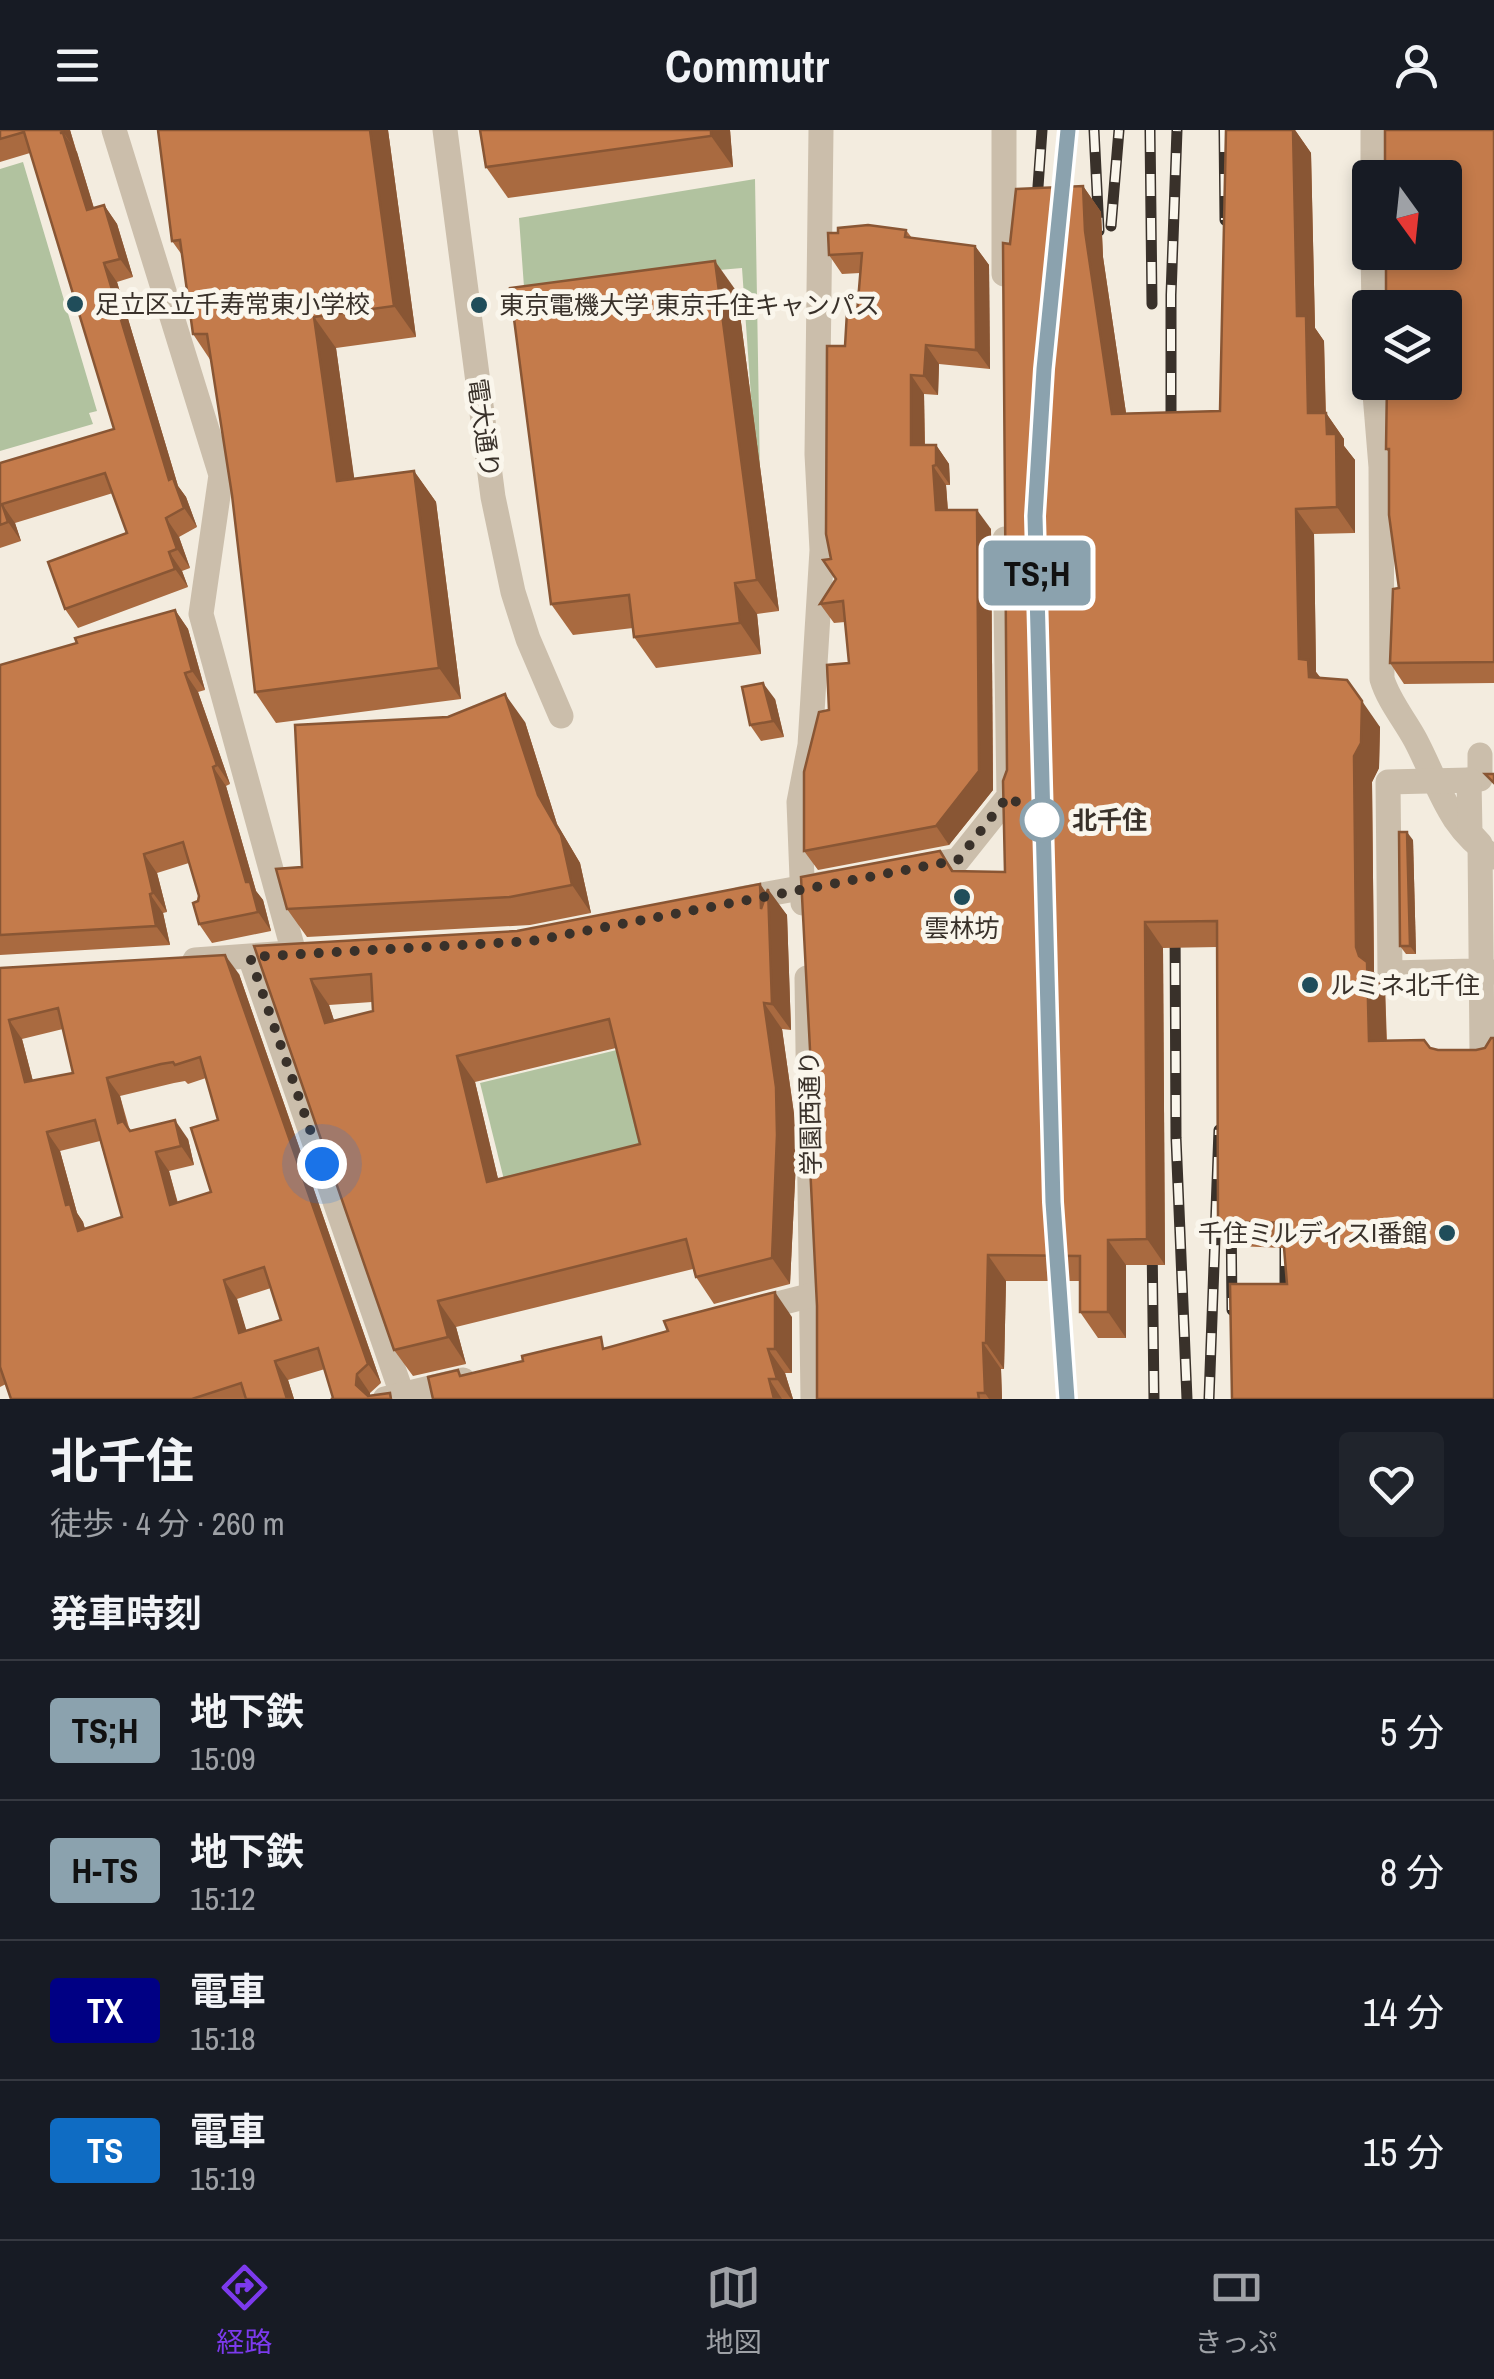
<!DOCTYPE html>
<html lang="ja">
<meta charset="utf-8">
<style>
body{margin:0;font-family:"Archivo Narrow","Noto Sans JP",sans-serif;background:#20242c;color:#f1f3f6;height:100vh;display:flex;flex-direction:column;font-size:38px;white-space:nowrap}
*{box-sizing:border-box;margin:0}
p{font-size:32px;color:#9ea1a6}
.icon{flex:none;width:55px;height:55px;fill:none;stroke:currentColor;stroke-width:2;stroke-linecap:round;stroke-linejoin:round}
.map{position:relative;height:1269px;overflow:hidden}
.drawer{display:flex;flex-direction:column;background:#171b24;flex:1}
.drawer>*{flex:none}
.badge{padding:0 20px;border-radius:8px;font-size:35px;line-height:65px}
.needle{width:65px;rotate:165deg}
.fabs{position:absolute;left:1352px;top:30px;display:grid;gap:20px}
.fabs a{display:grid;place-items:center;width:110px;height:110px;border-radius:10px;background:#171b24;box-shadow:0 5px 15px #0003;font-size:50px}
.you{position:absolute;width:50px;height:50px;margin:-25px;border:8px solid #fff;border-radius:50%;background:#1a73e8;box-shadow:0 0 0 15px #1a73e833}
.map>.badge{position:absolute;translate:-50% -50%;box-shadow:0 0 0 5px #fff}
h2{padding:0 50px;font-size:38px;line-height:90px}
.round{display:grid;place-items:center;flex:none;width:105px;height:105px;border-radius:10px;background:#20242c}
.head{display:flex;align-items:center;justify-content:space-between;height:170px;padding:0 50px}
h1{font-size:48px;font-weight:700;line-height:75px}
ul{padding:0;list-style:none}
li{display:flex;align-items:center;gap:30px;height:140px;padding:0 50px;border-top:2px solid #363941}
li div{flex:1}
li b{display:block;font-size:38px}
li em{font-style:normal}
li .badge{min-width:110px;font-weight:700;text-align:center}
header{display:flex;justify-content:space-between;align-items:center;height:130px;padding:0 50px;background:#171b24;font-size:45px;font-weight:700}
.dock{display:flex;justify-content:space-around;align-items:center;height:140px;border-top:2px solid #363941;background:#171b24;font-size:28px;color:#9ea1a6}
.dock a{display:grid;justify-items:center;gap:5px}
.dock .active{color:#7c3aed}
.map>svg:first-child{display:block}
</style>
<header><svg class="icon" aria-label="menu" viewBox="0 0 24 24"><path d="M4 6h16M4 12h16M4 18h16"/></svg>Commutr<svg class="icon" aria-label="person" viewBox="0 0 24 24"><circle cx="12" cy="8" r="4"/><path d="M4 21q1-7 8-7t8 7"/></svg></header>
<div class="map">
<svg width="1494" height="1269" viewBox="0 0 1494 1269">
<rect width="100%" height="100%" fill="#f3ecdf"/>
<g fill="#b1c29f">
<polygon points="23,32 97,281 89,283 93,294 0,321 0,39"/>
<polygon points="755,49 761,409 742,138 524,157 519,88"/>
<polygon points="625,918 652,1031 508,1066 480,953"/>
</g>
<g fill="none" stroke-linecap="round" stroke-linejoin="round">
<g stroke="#cbbeab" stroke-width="25">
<polyline points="114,0 221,345 201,484 294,823"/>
<polyline points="445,0 493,367 513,462 528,509 561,586"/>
<polyline points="1004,0 1004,144"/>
<polyline points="1373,0 1373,48"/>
<polyline points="1373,122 1374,178"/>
<path d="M1374 252 1381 337 1382 549C1389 572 1405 590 1416 611 1440 657 1448 698 1494 727"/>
<polyline points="1469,650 1480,649 1480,625"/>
<polyline points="917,737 958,730 1009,666 1005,409"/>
<polyline points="740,769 833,752"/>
<polyline points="803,773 799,672 810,615 822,420 817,324 821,0"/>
<polyline points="250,827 402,1264"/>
<polyline points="195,830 289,823"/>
<polyline points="807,848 813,1269"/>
<polyline points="750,1181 812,1165"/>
<polyline points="385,1269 463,1250"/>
</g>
<defs>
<g id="rail">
<polyline points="1094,0 1099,101"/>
<polyline points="1150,0 1152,174"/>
<polyline points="1224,0 1225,90"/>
<polyline points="1036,85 1042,0"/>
<polyline points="1060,86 1068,0"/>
<polyline points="1111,96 1119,0"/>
<polyline points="1171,309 1171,165 1177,0"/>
<polyline points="1175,789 1176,1008 1187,1269"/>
<polyline points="1231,1080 1232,1180"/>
<polyline points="1152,1109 1154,1269"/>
<polyline points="1056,1124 1067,1269"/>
<polyline points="1285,1180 1285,1100"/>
<polyline points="1209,1269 1219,1000"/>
</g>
</defs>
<use href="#rail" stroke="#39312a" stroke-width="11"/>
<use href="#rail" stroke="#faf6ec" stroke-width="8" stroke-dasharray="22" stroke-linecap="butt"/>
<polyline stroke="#cbbeab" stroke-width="25" points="1482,922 1480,714 1470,703 1469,650 1388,652 1390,843 1474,841 1494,842"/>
</g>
<g fill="#a96a40" fill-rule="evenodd">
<polygon points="0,0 70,0 94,78 104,75 117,94 133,147 117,152 178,356 186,367 197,397 179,407 190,438 182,441 188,457 78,498 65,479 127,403 113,363 15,393 21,411 0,418 0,333 114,299 30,23 0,32"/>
<polygon points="388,0 416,207 336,218 354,349 414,341 436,372 461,569 276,593 255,562 232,365 211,231 193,204 182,125 172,111"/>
<polygon points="730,0 733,37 508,68 486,37"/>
<polygon points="1226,0 1295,0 1311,23 1315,198 1324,211 1326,283 1344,309 1344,316 1355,330 1355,403 1314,404 1316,542 1321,548 1380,597 1379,638 1372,652 1374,842 1385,858 1387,911 1438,920 1476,920 1485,918 1494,908 1287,1154 1284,1118 1236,1116 1218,1091 1217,817 1163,818 1165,1135 1126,1135 1126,1208 1098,1208 1080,1182 1080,1151 1006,1151 1004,1239 1001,1239 1002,1269 817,1269 816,1034 940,721 954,741 1005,742 1007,640 1010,114 1083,56 1101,82 1103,127 1126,283 1220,281"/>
<polygon points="1494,0 1494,553 1404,554 1390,533 1399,458 1389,322 1386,319 1387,288"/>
<polygon points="906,100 912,108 975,116 989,135 990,239 939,234 938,265 924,264 925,315 936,315 949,334 950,355 946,355 948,380 991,399 993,660 949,715 818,740 804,721 829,580 849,533 845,492 834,493 820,474 836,449 831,429 845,216 857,183 860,143 842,144 829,125"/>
<polygon points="737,162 779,481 757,484 761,524 656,538 634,507 633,498 573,505 551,474"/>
<polygon points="175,480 188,499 205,560 198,562 230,654 226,656 256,761 263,770 271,801 212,813 199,794 199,766 189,733 157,743 167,782 163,783 170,815 0,825 0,535 77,513"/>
<polygon points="775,569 784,607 761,611 750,595"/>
<polygon points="525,592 557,694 580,733 591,783 530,795 307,807 287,779 302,737"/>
<polygon points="1413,710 1416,824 1406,824 1400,816"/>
<path d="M767 763 787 785 791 900 782 899 794 984 796 1031 790 1154 714 1174 696 1147 693 1139 456 1197 466 1234 413 1246 394 1220 254 816 517 801ZM372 872 373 881 334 890 329 875ZM616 918 640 1014 498 1049 475 952Z"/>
<path d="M0 838 239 844 381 1253 370 1263V1266L394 1269 333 1268 325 1239 288 1250 294 1269H11L6 1254 0 1257ZM63 899 73 943 33 951 22 909ZM206 948 218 990 211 1062 178 1073 169 1041 194 1035 188 1009 130 1001 120 966 174 953 185 951 188 954ZM100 1011 122 1087 85 1099 83 1092 77 1083 60 1021ZM271 1158 281 1190 246 1201 237 1169Z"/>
<polygon points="792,1187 792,1243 785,1243 793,1269 433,1269 462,1246 608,1217"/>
</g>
<g fill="#895634">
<polygon points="63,0 70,0 76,21 63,2"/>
<polygon points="370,0 388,0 416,207 394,176"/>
<polygon points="711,0 730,0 733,37 711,6"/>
<polygon points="1293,0 1295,0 1311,23 1315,198 1324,211 1326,309 1308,283 1297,186"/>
<polygon points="63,3 77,22 100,99 87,80"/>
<polygon points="1083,56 1101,82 1103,127 1130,310 1112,284 1085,101"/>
<polygon points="104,75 117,94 133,147 120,129"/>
<polygon points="975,116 989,135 990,239 976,220"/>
<polygon points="715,131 737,162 779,481 757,450"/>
<polygon points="104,133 117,152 178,356 186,367 197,397 184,378 169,350"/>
<polygon points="314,187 336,218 359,382 337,351"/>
<polygon points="926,215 939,234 938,265 924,246"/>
<polygon points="911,245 924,264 925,335 911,315"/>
<polygon points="1326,283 1344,309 1344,316 1355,330 1355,403 1337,377 1327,304"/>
<polygon points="936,315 949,334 950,355 936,335"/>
<polygon points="933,336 946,355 949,399 936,380"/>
<polygon points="414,341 436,372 461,569 439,538"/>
<polygon points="2,374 15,393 21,411 8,392"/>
<polygon points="1296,379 1314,404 1316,542 1326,556 1309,547 1299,529"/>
<polygon points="977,380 991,399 993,660 949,715 936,696"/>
<polygon points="166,388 179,407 190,438 177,419"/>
<polygon points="169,422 182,441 188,457 175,439"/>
<polygon points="735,453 757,484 761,524 740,493"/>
<polygon points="175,480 188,499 205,560 192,541"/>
<polygon points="185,543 198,562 230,654 217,635"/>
<polygon points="763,553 775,569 784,607 773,591"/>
<polygon points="505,564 525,592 557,694 580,733 591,783 572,755 538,665"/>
<polygon points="1362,571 1380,597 1379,638 1372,652 1374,842 1385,858 1387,937 1369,911 1359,826 1356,817 1354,626"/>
<polygon points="213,637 226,656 256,761 263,770 271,801 258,782 246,752"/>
<polygon points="1407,702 1413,710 1416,824 1410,816"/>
<polygon points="144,724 157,743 167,782 153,763"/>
<polygon points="760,754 769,766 768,759 787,785 791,900 772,874 761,779"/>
<polygon points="150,764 163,783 170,815 156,796"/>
<polygon points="1145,792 1163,818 1165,1135 1147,1109"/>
<polygon points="225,825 239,844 381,1253 368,1234"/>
<polygon points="311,849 329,875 343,919 325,893"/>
<polygon points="764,873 782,899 794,984 796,1031 790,1154 772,1128"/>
<polygon points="9,890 22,909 38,971 25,952"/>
<polygon points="457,926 475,952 505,1078 487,1052"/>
<polygon points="107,948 120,966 131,1011 118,993"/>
<polygon points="175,990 188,1009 194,1035 181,1016"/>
<polygon points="47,1002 60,1021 77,1083 83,1092 91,1120 78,1101 66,1075"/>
<polygon points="156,1022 169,1041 183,1094 170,1075"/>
<polygon points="1108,1110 1126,1135 1126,1208 1108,1182"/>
<polygon points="988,1125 1006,1151 1004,1239 986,1213"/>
<polygon points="224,1150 237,1169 253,1222 239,1203"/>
<polygon points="775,1162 792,1187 792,1243 775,1219"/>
<polygon points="438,1171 456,1197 466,1234 448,1207"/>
<polygon points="983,1213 1001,1239 1002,1269 989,1269 985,1263"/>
<polygon points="768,1219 785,1243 793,1269 791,1269 777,1249"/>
<polygon points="275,1231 288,1250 294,1269 287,1269"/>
<polygon points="357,1244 370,1263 370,1269 356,1255"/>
<polygon points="769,1249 782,1269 774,1269"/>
</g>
<g fill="#c47b4b" stroke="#895634" stroke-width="2.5" fill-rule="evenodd">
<polygon points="0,0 63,0 63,2 60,3 63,3 87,80 104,75 120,129 104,133 169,350 173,348 184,378 166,388 177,419 169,422 175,439 65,479 48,432 127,403 105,343 2,374 8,392 0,395 0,333 114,299 24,2 0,9"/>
<polygon points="158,0 370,0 394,176 314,187 337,351 414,341 439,538 255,562 232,365 207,204 193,204 180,110 172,111"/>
<polygon points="480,0 711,0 711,6 486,37"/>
<polygon points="1226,0 1293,0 1297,186 1306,186 1308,283 1326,283 1327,304 1336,304 1337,377 1296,379 1299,529 1308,530 1309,547 1347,550 1362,571 1361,613 1354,626 1356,817 1359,826 1367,832 1369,911 1424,910 1430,918 1438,920 1476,920 1485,918 1491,908 1494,908 1494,1269 1232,1269 1230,1154 1287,1154 1282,1093 1218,1091 1217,791 1145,792 1147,1109 1108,1110 1108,1182 1080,1182 1080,1126 988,1125 986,1213 983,1213 985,1263 978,1263 979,1269 817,1269 817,1176 810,1035 816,1034 801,747 940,721 952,741 1005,742 1003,651 1007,640 1003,113 1010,114 1016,59 1083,56 1085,101 1112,284 1220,281"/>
<polygon points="1385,0 1494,0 1494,532 1390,533 1393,459 1399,458 1389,385 1389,319 1386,319 1387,252 1445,252 1445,178 1386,178 1386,122 1445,122 1445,48 1385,48"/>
<polygon points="868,95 906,100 905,107 975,116 976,220 926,215 924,246 911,245 911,315 936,315 936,335 933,336 936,380 977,380 979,641 936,696 804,721 804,642 819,582 829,580 827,535 849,533 843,471 820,474 836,449 823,430 831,429 826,404 827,216 845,216 847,182 857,183 862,123 829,125 828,103 838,103 838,98"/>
<polygon points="715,131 757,450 735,453 740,493 634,507 629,465 551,474 510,158"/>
<polygon points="175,480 192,541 185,543 217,635 213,637 246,752 250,752 258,782 199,794 193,773 198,771 199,766 183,712 144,724 153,763 150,764 156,796 0,805 0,535 77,513 75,508"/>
<polygon points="763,553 773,591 750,595 742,557"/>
<polygon points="505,564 538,665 561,705 572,755 510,767 287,779 276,739 302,737 295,595 448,587"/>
<polygon points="1485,644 1494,644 1494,653"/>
<polygon points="1399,702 1407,702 1410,816 1400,816"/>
<path d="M760 754 761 779 768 759 772 874 764 873 776 957 777 1005 772 1128 696 1147 686 1109 438 1171 448 1207 394 1220 254 816 517 801ZM371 844 373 881 325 893 311 849ZM609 889 640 1014 487 1052 457 926Z"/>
<path d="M225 825 368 1234 357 1244 356 1255 368 1266 390 1263 391 1269H331L333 1268 318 1218 275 1231 287 1269H246L241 1253 192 1269H11L0 1237V838ZM58 878 73 943 25 952 9 890ZM200 927 218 990 191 998 211 1062 170 1075 156 1022 181 1016 175 990 130 1001 123 991 118 993 107 948 161 934 173 932 175 935ZM95 990 122 1087 78 1101 70 1074 66 1075 47 1002ZM264 1137 281 1190 239 1203 224 1150Z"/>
<polygon points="775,1162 775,1219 768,1219 777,1249 769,1249 774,1269 433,1269 428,1247 458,1240 460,1246 523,1231 522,1226 601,1207 603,1219 668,1201 664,1191"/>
</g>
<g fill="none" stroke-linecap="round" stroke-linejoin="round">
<defs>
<polyline id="line" points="1067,1269 1053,1072 1035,386 1044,239 1068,0"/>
</defs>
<use href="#line" stroke="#fff" stroke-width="22"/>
<use href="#line" stroke="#8ba2ae" stroke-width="15"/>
<polyline stroke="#39312a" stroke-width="10" stroke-dasharray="0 18" points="322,1034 250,827 532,811 958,730 1008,666 1042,690"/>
</g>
<g fill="#204d5a" stroke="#faf6ec" stroke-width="4">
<circle cx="75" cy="174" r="10"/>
<circle cx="479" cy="175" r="10"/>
<circle cx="962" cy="767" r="10"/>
<circle cx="1310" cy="855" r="10"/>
<circle cx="1447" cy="1103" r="10"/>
</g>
<circle fill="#fff" stroke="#8ba2ae" stroke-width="5" cx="1042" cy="690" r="20"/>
<g text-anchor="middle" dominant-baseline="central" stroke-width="10" stroke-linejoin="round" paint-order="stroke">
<g font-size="25" fill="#39312a" stroke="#faf6ec" text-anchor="start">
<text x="95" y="174">足立区立千寿常東小学校</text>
<text x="499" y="175">東京電機大学 東京千住キャンパス</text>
<text x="962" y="798" text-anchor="middle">雲林坊</text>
<text x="1330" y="855">ルミネ北千住</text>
<text x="1427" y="1103" text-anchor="end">千住ミルディスI番館</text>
</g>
<g font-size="25" fill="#39312a" stroke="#faf6ec">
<text transform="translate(484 298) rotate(82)">電大通り</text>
<text transform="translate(810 983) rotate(-91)">学園西通り</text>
</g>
<g font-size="25" font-weight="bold" fill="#39312a" stroke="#faf6ec" text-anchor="start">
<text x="1072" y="690">北千住</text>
</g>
</g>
</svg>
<div class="fabs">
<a><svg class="needle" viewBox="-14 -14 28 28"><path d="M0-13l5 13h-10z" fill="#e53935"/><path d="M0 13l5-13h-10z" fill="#9ea1a6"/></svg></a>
<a><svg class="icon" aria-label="layers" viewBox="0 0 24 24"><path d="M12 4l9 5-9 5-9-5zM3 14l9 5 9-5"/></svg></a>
</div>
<div class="you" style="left:322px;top:1034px"></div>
<b class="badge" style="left:1037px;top:443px;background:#8ba2ae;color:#111">TS;H</b>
</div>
<section class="drawer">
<div class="head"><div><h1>北千住</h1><p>徒歩 · 4 分 · 260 m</p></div><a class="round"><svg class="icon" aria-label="heart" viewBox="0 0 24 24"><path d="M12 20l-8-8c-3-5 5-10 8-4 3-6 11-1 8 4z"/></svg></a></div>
<h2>発車時刻</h2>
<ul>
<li><span class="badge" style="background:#8ba2ae;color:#111">TS;H</span><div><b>地下鉄</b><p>15:09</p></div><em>5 分</em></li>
<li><span class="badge" style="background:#8ba2ae;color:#111">H-TS</span><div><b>地下鉄</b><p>15:12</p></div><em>8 分</em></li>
<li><span class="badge" style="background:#000084;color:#fff">TX</span><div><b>電車</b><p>15:18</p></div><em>14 分</em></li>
<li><span class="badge" style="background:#0f6cc3;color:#fff">TS</span><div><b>電車</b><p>15:19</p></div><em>15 分</em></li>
</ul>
</section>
<nav class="dock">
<a class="active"><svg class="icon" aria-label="directions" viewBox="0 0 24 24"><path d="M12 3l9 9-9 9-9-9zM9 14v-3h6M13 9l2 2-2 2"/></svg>経路</a>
<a><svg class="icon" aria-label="map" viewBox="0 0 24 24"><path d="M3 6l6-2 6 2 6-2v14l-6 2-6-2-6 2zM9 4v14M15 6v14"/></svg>地図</a>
<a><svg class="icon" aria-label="tickets" viewBox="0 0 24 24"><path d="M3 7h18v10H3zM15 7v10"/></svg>きっぷ</a>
</nav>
